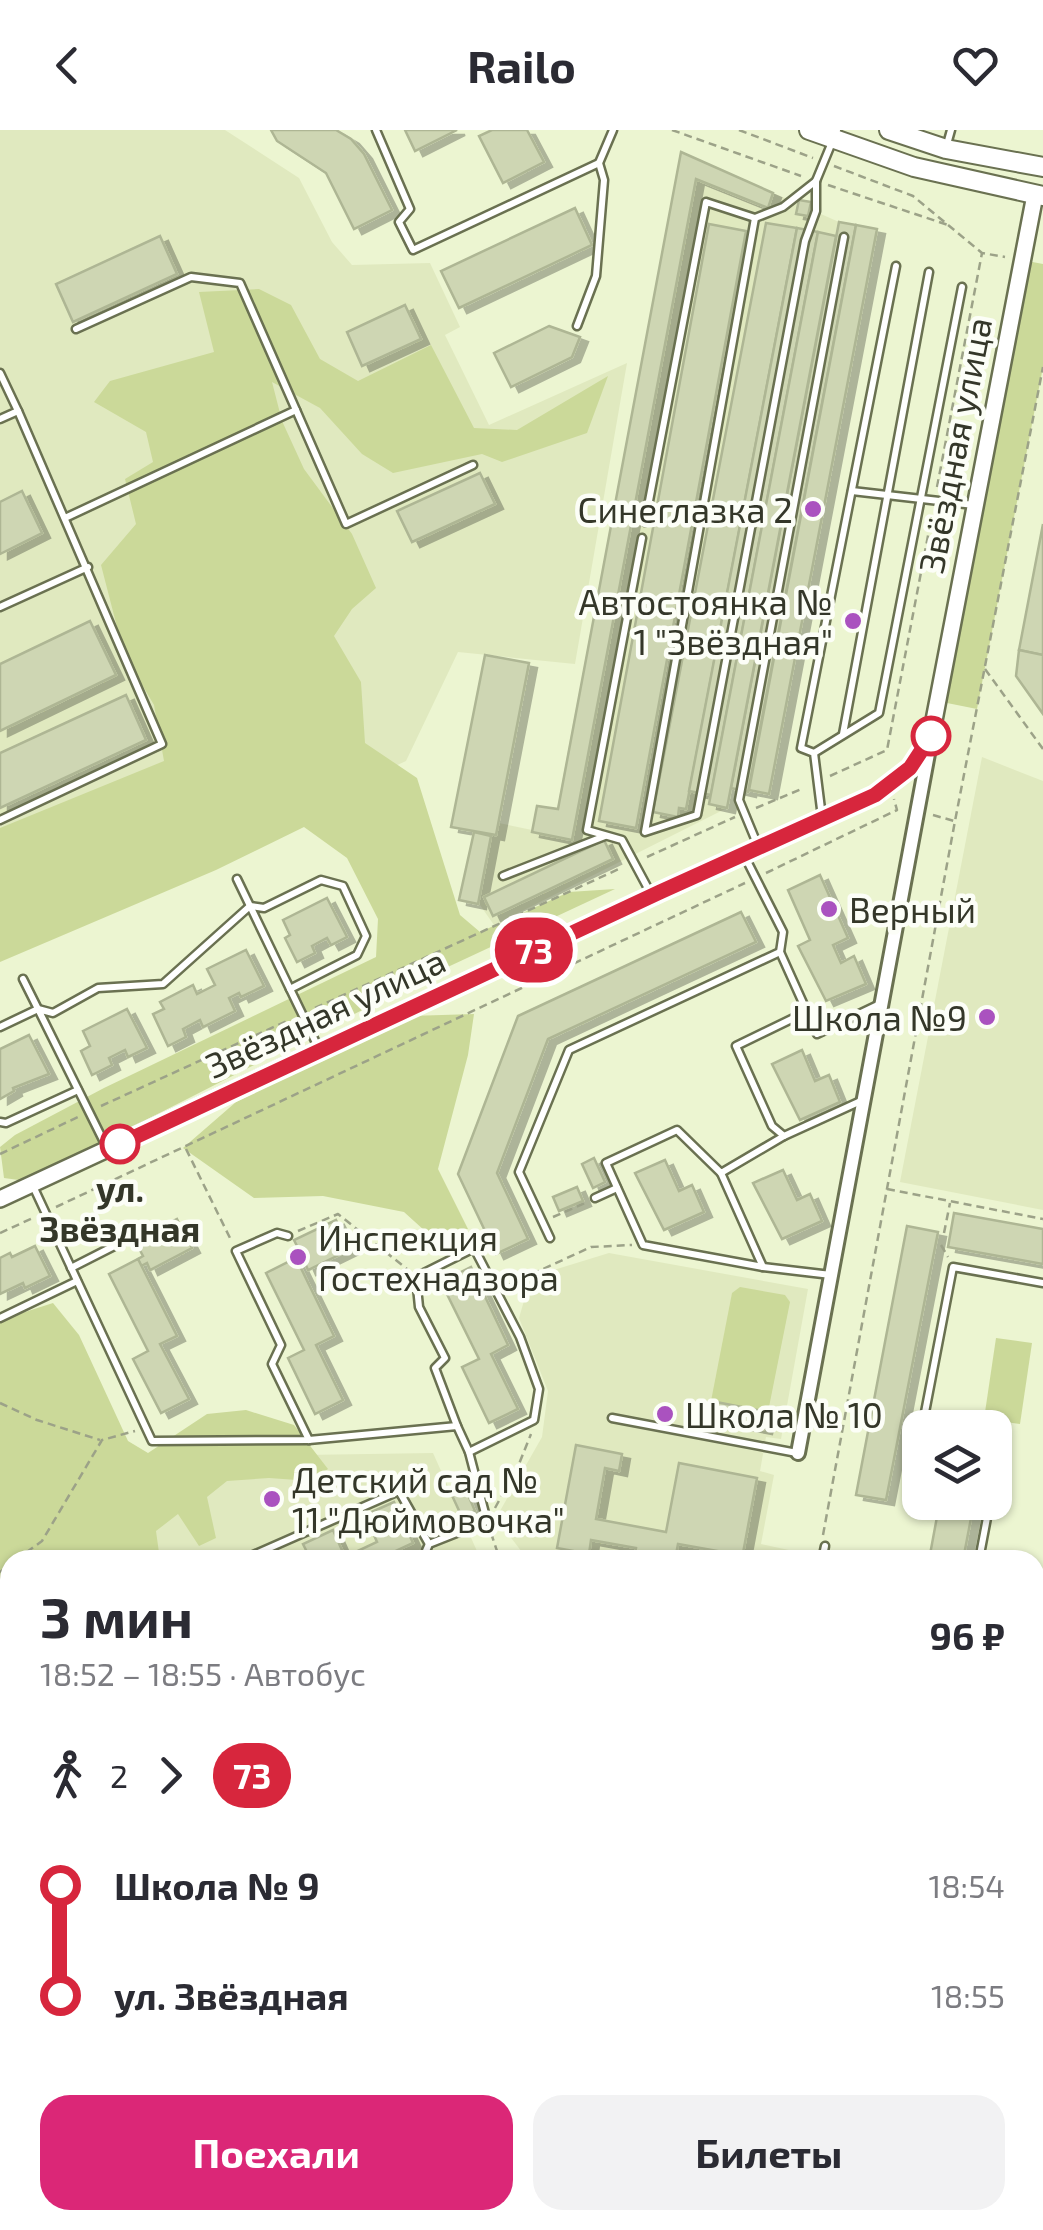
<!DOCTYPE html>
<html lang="ru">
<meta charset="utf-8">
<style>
body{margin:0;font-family:"Exo 2",sans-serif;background:#f2f2f3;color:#2b2b33;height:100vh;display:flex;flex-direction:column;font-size:38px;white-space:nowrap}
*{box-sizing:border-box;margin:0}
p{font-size:32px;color:#7c7c81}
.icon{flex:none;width:55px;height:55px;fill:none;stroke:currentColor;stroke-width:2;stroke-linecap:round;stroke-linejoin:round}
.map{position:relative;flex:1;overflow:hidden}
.panel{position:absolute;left:0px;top:1420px;width:1045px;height:680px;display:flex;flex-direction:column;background:#fff;border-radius:30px 30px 0 0;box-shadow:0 2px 8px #0004}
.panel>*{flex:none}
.badge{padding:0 20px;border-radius:32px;font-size:35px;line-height:65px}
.controls{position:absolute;left:902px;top:1280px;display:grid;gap:20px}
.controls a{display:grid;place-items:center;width:110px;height:110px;border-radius:20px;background:#fff;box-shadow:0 2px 8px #0004;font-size:50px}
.map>.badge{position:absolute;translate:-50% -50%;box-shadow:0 0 0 5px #fff}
.legs{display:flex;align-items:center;gap:15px;height:110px;padding:0 40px;font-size:32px}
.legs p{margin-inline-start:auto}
.summary{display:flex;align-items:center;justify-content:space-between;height:170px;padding:0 40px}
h1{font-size:55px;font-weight:700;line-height:75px}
.primary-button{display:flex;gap:20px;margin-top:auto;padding:20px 40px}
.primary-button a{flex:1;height:115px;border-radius:30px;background:#db2777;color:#fff;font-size:40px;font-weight:700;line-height:115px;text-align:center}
.primary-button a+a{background:#f2f2f3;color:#2b2b33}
ul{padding:0 40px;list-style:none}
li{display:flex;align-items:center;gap:35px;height:110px;font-size:38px}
li i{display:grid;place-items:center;width:15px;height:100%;margin:0 12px;background:currentColor}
li i::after{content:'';width:25px;height:25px;margin:-12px;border:8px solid;border-radius:50%;background:#fff}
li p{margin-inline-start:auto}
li:first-child i{background:linear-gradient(#0000 50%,currentColor 0)}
li:last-child i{background:linear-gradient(currentColor 50%,#0000 0)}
header{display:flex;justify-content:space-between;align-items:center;height:130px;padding:0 40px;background:#fff;font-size:45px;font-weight:700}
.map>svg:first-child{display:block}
</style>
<header><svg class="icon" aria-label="back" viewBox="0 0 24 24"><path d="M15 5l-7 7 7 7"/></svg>Railo<svg class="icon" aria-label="heart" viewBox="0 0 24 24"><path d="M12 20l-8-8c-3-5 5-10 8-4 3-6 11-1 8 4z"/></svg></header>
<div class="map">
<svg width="1043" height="2100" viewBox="0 0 1043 2100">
<defs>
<filter id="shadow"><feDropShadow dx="8" dy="5" stdDeviation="0" flood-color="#0004"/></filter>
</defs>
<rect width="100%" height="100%" fill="#ecf5d1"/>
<g fill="#e0e9bf">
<polygon points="0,0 225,0 299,48 332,112 352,135 430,133 460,197 445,205 489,295 627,233 575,534 458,522 406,631 0,820"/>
<polygon points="681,22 839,92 727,678 494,795 480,775 460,770 474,702 496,706 499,693 532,700 537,676 557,679"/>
<polygon points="982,627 1043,651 1043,1080 900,1052"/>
<polygon points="609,1123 808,1159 781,1309 766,1307 760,1341 774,1345 761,1414 812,1425 811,1430 528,1430 496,1388 542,1307 548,1261 519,1188 531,1147"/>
<polygon points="433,1323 481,1430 82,1430 169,1327"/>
<polygon points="10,1857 10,2090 366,2090 369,2096 360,2100 0,2100 0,1862"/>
</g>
<g fill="#cbd999">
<polygon points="1022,130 1043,134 1043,237 977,579 937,571"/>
<polygon points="259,159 291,175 320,229 358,251 431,215 474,298 517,300 608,246 587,303 502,332 482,324 393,343 362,324 320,278 272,252 282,291 304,339 352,404 376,458 352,479 334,506 361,552 365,613 417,648 460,785 480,802 569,762 615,759 437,842 26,1051 4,1048 0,1017 15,1005 104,958 376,827 378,789 347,728 304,697 216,740 0,832 0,698 164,631 154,575 124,524 101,435 136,394 125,349 153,332 146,302 94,272 110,251 214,222 199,162"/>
<polygon points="474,884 468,925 438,1039 468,1099 425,1101 404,1082 323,1066 254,1068 183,1018 236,972 410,886"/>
<polygon points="740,1157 785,1165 790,1172 768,1282 711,1271 732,1163"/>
<polygon points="53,1173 79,1205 128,1311 148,1323 207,1284 246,1280 294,1295 328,1339 311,1351 269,1348 227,1351 207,1367 216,1408 199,1416 178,1384 156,1401 160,1430 10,1430 10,1501 0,1499 0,1190"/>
<polygon points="996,1208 1032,1213 1020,1294 984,1289"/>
</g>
<g fill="#ced6b3" stroke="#aeb694" stroke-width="2.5" filter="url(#shadow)">
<polygon points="271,0 336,0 351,9 364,24 392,80 354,99 326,43 277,11"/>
<polygon points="405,0 457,0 415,21"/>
<polygon points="492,0 527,0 544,32 503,53 479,6"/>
<polygon points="681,22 773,63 768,78 696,49 572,710 532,702 537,676 558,679"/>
<polygon points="799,70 811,72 808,86 796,84"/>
<polygon points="575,78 592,115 459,178 441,141"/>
<polygon points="839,92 856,95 748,662 731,658"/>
<polygon points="766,93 797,98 686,679 679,678 678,687 653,682"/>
<polygon points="709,94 746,101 636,698 599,691"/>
<polygon points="856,95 877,99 769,664 749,660"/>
<polygon points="797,98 818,102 711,665 689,661"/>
<polygon points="818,102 836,106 727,678 709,674"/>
<polygon points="160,106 177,144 73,192 56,154"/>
<polygon points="405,175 421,209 362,236 347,202"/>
<polygon points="549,196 580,207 572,227 511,257 494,223"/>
<polygon points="480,343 495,374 412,412 397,381"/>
<polygon points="22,361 42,403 0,424 0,372"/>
<polygon points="1043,394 1043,525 1019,520"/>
<polygon points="90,491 116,545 0,601 0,534"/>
<polygon points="1019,520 1043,525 1043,584 1016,546"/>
<polygon points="485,525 529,533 496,705 451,697"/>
<polygon points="126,565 146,610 0,678 0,623"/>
<polygon points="474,702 491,706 478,774 459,770"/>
<polygon points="604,710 613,729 493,786 484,767"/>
<polygon points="820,745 848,808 833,815 841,833 854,826 866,854 826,871 798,816 810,810 788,760"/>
<polygon points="327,768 347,807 331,815 327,808 312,816 315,823 297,832 285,808 290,805 283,790"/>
<polygon points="741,782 756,812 548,909 497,1043 528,1109 496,1124 458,1044 518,886"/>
<polygon points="246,820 264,856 241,867 239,863 229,868 235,881 203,897 200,890 183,899 186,907 168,916 153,884 164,879 160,872 193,855 197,864 215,855 207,839"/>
<polygon points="127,879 147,918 128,927 125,920 109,928 112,935 92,945 81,921 90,916 83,901"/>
<polygon points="29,905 49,944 13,958 14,961 0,969 0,919"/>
<polygon points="802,920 815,951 829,945 840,972 800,990 772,934"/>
<polygon points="594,1028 605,1052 593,1058 582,1034"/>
<polygon points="665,1030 679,1061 692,1055 704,1082 664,1100 635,1043"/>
<polygon points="783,1040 797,1070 810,1064 822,1091 782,1109 753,1053"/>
<polygon points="577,1057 583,1071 559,1081 553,1067"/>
<polygon points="954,1083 1043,1099 1043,1134 948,1117"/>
<polygon points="177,1089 192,1118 150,1140 147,1133 141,1136 138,1129 143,1126 135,1111"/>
<polygon points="336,1090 351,1119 308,1140 305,1133 299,1136 296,1128 302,1126 294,1110"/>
<polygon points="907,1096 938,1102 886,1370 856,1365"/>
<polygon points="35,1116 50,1146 25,1158 23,1153 0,1164 0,1128 10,1123 12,1127"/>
<polygon points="296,1128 334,1206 316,1215 343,1270 315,1284 288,1228 304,1220 266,1143"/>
<polygon points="138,1129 177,1206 160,1214 189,1269 161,1283 133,1229 148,1221 109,1144"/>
<polygon points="471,1137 508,1215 491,1224 518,1279 489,1293 462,1237 479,1229 441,1152"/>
<polygon points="711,1271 768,1282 764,1299 707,1288"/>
<polygon points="576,1315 622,1324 619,1341 605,1338 596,1389 666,1402 679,1333 757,1348 743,1423 749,1424 748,1430 722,1430 723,1422 678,1414 675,1430 634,1430 636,1418 591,1410 589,1424 557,1418"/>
<polygon points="463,1353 475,1381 462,1387 449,1359"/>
<polygon points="394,1372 413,1413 383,1427 384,1430 311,1430 303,1414 333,1400 345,1427 377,1412 365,1385"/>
<polygon points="939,1376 972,1383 963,1430 929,1430"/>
<polygon points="1043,1509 1043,1590 1035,1588 1035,1550"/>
<polygon points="10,1737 10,1824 0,1819 0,1742"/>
<polygon points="1043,1983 1043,2020 1035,2024 1035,1987"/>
<polygon points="134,2090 285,2090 290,2100 139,2100"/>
<polygon points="823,2090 900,2090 879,2100 803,2100"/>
</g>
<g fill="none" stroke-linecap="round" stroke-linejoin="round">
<defs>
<g id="service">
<polyline points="376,0 410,79 399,92 413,120 599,33"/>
<polyline points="946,18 951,0"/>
<polyline points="755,88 645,702 697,685 805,111 816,81 816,51"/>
<polyline points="577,196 596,146 604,50 599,33 613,0"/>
<polyline points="0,243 18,281 0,289"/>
<polyline points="296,280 346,394 473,335"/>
<polyline points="852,361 974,375"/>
<polyline points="65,388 296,280 240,153 191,147 76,199"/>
<polyline points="645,392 706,72 755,88 783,77 816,51 837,0"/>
<polyline points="642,408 587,700 622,710 651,764"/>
<polyline points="0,477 88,437"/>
<polyline points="843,604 929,142"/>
<polyline points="814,623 879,583 962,157"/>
<polyline points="822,687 814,623 801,618 896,136"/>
<polyline points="0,690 162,614 18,281"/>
<polyline points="758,716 739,670 844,107"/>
<polyline points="744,725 783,802 780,822 817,904 880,874"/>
<polyline points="503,746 605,706"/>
<polyline points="237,749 319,919"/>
<polyline points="806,882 736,916 772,996 784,1006 863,970"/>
<polyline points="0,897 38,879 23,849"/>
<polyline points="0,992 6,993 78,960"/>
<polyline points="784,1006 721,1043 677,1000 606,1033 643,1115 763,1137 831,1145"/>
<polyline points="107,1018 38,879 53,883 98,858 163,854 250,776 264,778 321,750 343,756 366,806 357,825 290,859"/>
<polyline points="721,1043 763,1137"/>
<polyline points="33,1056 152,1311 309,1310 457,1296 469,1322 487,1391 429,1414 422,1430"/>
<polyline points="595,1068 617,1058"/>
<polyline points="288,1106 277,1103 236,1121 281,1215 272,1234 309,1310"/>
<polyline points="550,1108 519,1042 569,920 780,822"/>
<polyline points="71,1138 124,1111"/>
<polyline points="0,1188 77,1151"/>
<polyline points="612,1288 797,1323"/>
<polyline points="457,1296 435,1238 445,1228 419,1177 416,1147 474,1118 520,1207 539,1259 534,1290 469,1322"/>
<polyline points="922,1298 953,1137 1043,1153"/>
<polyline points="920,1308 911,1352 920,1354"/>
<polyline points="242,1430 399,1361 429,1414"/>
<polyline points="822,1430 825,1416"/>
<polyline points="979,1430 990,1372"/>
<polyline points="0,1521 10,1523"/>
<polyline points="0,1558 10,1578"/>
<polyline points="1035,1639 1043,1635"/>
<polyline points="0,1882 10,1879"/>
<polyline points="1035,2049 1043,2045"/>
<polyline points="355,2090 360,2100"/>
<polyline points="935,2090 939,2098 956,2090"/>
</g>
<polyline id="minor" points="798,1323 930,613"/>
<g id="tertiary">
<polyline points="0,1069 660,762 875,665 910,638 931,606 1035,65"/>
<polyline points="0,1927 10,1948"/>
<polyline points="77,2090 82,2100"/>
</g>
<g id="secondary">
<polyline points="809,0 914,37 1043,66"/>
<polyline points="889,0 946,19 1043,37"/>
<polyline points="1035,1845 1043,1842"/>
<polyline points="1035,1876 1043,1872"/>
<polyline points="488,2100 509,2090"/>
<polyline points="552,2100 573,2090"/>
</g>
</defs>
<use href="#service" stroke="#6a7151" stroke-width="11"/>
<use href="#minor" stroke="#6a7151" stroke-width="18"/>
<use href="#tertiary" stroke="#6a7151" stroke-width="20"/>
<use href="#secondary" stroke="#6a7151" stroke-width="22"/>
<g stroke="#9ca288" stroke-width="2.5" stroke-dasharray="8 5" stroke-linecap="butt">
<polyline points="672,0 801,46"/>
<polyline points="739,0 813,28"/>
<polyline points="834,36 913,66 982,123 1005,127"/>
<polyline points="828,55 948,95"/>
<polyline points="937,357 982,123"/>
<polyline points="985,539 1043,619"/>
<polyline points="830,646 887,620 932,385"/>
<polyline points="756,678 804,658"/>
<polyline points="933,685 954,691"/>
<polyline points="647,727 735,687"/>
<polyline points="766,743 897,680 894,669"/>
<polyline points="315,878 621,738"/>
<polyline points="101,976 289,890"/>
<polyline points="186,1019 231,1110"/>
<polyline points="0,1024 80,986"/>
<polyline points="887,1059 1043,1089"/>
<polyline points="56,1077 745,753"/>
<polyline points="553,1087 587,1072"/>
<polyline points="298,1101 338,1084 407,1139"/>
<polyline points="0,1103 35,1087"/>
<polyline points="944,1103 950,1073"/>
<polyline points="941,1115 948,1127"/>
<polyline points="508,1155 591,1117 632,1115"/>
<polyline points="0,1273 37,1290 100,1310"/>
<polyline points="495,1378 519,1334 531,1304"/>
<polyline points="491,1403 500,1430"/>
<polyline points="823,1405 955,691 1043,237"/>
<polyline points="16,1430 42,1411 102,1310 135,1301"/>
<polyline points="0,1442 10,1435"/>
<polyline points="1035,1788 1043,1784"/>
<polyline points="1035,1908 1043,1905"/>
<polyline points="1035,1938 1043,1934"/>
<polyline points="109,2090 114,2100"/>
<polyline points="599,2093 602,2100"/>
<polyline points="370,2099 391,2090"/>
<polyline points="620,2100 642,2090"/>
<polyline points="688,2100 708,2090"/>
</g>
<use href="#service" stroke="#fff" stroke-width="6"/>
<use href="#minor" stroke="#fff" stroke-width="12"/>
<use href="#tertiary" stroke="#fff" stroke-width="15"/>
<use href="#secondary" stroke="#fff" stroke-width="18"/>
</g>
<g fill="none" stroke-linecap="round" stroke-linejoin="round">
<defs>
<polyline id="line-1" points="120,1014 660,762 875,665 910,638 931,606"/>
</defs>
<use href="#line-1" stroke="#fff" stroke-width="22"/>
<use href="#line-1" stroke="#d7263d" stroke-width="15"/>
</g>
<g fill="#aa52bf" stroke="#fcfef7" stroke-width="4">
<circle cx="813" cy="379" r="10"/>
<circle cx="853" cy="491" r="10"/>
<circle cx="829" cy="779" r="10"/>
<circle cx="987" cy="887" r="10"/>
<circle cx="298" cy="1127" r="10"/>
<circle cx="665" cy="1284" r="10"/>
<circle cx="272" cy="1369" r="10"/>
</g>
<g fill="#fff" stroke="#d7263d" stroke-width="5">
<circle cx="931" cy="606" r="18"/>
<circle cx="120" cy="1014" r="18"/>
</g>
<g text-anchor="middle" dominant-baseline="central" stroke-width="9" stroke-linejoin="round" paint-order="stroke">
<g font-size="35" fill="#343729" stroke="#fcfef7">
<text transform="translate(954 315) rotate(-79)">Звёздная улица</text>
<text transform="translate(325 882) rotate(-25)">Звёздная улица</text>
</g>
<g font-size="35" fill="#343729" stroke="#fcfef7" text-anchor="start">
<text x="793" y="379" text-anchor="end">Синеглазка 2</text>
<text x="833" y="471" text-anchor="end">Автостоянка №<tspan x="833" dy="40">1 "Звёздная"</tspan></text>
<text x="849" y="779">Верный</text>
<text x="967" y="887" text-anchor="end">Школа №9</text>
<text x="318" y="1107">Инспекция<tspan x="318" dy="40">Гостехнадзора</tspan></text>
<text x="685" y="1284">Школа № 10</text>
<text x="292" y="1349">Детский сад №<tspan x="292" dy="40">11 "Дюймовочка"</tspan></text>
</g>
<g font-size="35" font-weight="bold" fill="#343729" stroke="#fcfef7">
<text x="120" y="1058">ул.<tspan x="120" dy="40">Звёздная</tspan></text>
</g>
</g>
</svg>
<div class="controls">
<a><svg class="icon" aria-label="layers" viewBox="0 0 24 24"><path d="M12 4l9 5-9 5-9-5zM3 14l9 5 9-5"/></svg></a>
</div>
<b class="badge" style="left:534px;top:820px;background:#d7263d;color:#fff">73</b>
<section class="panel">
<div class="summary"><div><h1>3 мин</h1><p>18:52 – 18:55 · Автобус</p></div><b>96 ₽</b></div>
<div class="legs"><svg class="icon" aria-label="walk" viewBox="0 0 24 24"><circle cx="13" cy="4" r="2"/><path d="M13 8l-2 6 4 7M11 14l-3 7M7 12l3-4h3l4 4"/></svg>2<svg class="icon" aria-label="forward" viewBox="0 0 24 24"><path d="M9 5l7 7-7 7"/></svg><b class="badge" style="background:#d7263d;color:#fff">73</b></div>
<ul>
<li><i style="color:#d7263d"></i><b>Школа № 9</b><p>18:54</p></li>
<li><i style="color:#d7263d"></i><b>ул. Звёздная</b><p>18:55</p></li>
</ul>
<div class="primary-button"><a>Поехали</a><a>Билеты</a></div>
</section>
</div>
